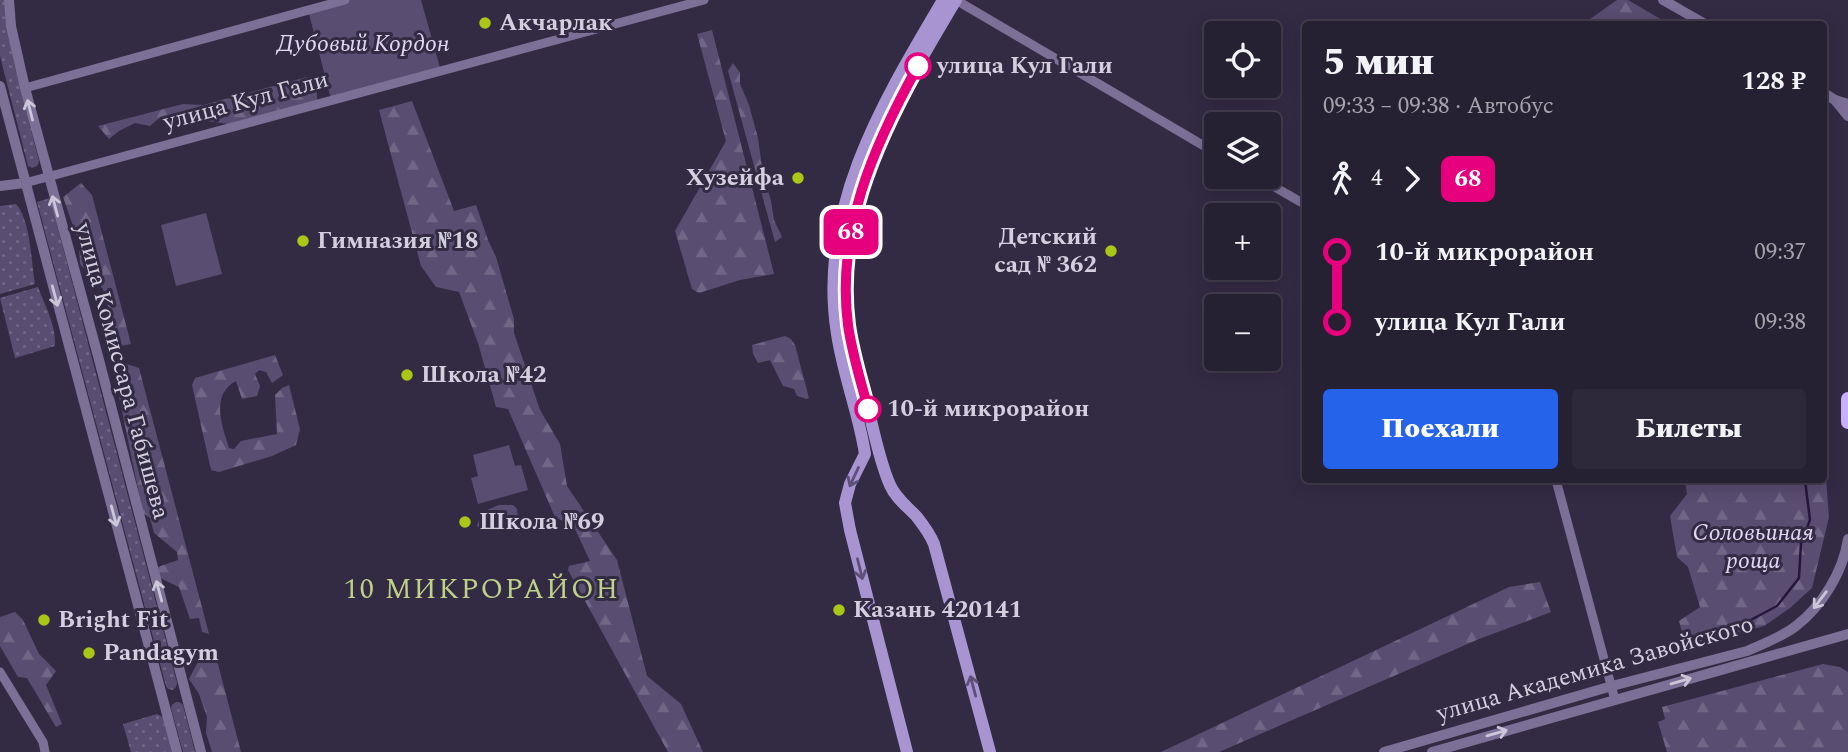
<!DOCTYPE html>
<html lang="ru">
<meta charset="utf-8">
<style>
body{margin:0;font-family:Spectral,serif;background:#2e283b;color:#f1f3f6;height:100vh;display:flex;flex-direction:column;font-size:26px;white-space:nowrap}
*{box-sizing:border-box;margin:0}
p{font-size:23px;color:#a4a3ac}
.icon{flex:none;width:38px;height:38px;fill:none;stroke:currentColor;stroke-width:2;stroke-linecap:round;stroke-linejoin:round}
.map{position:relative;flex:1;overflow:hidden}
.panel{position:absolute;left:1302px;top:21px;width:525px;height:462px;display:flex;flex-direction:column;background:#262033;border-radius:7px;box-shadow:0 4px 18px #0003,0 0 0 2px #423e4e}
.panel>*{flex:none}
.badge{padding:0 14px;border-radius:10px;font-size:24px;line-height:46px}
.controls{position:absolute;left:1204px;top:21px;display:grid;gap:14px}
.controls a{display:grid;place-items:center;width:77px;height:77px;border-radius:7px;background:#262033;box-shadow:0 4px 18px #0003,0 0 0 2px #423e4e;font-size:35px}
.map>.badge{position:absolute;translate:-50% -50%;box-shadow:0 0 0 4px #fff}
.legs{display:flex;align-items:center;gap:10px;height:77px;padding:0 21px;font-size:23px}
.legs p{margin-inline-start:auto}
.headline{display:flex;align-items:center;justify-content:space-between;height:119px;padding:0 21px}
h1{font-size:38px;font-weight:800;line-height:52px}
.button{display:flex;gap:14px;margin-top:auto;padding:14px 21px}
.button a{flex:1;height:80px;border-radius:7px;background:#2563eb;color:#fff;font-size:28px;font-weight:800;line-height:80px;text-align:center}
.button a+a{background:#2e283b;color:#f1f3f6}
ul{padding:0 21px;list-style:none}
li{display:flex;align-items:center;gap:24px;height:70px;font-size:26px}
li i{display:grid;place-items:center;width:10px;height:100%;margin:0 9px;background:currentColor}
li i::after{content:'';width:18px;height:18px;margin:-9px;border:5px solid;border-radius:50%;background:#262033}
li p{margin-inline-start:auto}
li:first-child i{background:linear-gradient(#0000 50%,currentColor 0)}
li:last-child i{background:linear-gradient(currentColor 50%,#0000 0)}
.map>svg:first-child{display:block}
</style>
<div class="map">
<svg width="1848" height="752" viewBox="0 0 1848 752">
<defs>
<pattern id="grass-dots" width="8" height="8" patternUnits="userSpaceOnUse" patternTransform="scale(1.75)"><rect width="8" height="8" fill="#594d71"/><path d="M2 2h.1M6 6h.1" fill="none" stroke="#706685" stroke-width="1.8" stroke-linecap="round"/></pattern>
<pattern id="forest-firs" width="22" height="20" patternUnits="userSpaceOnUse" patternTransform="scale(1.75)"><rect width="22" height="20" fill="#594d71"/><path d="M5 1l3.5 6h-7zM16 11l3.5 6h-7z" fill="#706685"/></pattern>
</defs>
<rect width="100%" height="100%" fill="#332b44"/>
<g fill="url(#grass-dots)">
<polygon points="0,0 7,0 14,63 39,161 37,166 32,168 28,166 0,56"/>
<polygon points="50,198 177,683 176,687 173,690 168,689 166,686 37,202"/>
<path d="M16 204C31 221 31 262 35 284L0 294V206Z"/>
<path d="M38 287C45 306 56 324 55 346L15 358 0 298Z"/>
<polygon points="176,702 179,702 183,705 195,752 183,752 171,708 172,705"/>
<polygon points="157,714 163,717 172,752 131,752 123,724"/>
</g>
<g fill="url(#forest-firs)">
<polygon points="1617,0 1628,0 1669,24 1583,24"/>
<polygon points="712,30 774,274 740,280 699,293 692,289 675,231 726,141 697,34"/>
<polygon points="733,63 740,73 740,84 749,105 758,138 763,174 771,201 774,220 782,237 775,242 728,71"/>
<polygon points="307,77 317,88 317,100 228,124 200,120 183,127 174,116 158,119 150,126 135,123 119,131 109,139 98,126 183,104 203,105"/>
<polygon points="412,101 454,211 476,205 488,240 496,257 514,319 514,333 540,410 560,444 567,486 617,560 647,676 681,704 703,752 668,752 568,570 569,566 590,561 574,527 555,517 508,409 496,407 478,343 459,292 436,287 421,266 379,110"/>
<polygon points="81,183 92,195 131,344 120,346 103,289 80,264 79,249 85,246 84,236 77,237 63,197"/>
<polygon points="785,336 791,339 795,345 809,398 807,399 797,396 794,389 783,386 770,360 758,363 753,354 752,345"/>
<path d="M275 355 283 375 272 383 266 372 259 370 255 374 260 386 257 396 242 399 236 381C210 395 222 426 229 448L234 449 241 441 277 434 275 395 282 388 289 385 300 429 296 445 272 456 219 472 211 470 192 385 195 378Z"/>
<polygon points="124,363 139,368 209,634 202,632 199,618 190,619 179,587 160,578 158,567 178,560 177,552 154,533 150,518 143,513 116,382"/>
<polygon points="1824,454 1829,517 1812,588 1790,608 1764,626 1696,645 1684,640 1679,621 1700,607 1688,567 1677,557 1670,516 1687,494 1685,480 1824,480"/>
<path d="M499 505H513L517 509 518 518C506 525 494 531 480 530L477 526 482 512Z"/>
<polygon points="1540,582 1551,612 1479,639 1219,752 1161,752 1509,587"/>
<polygon points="15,612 23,620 39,654 56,671 46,685 62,724 56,727 27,678 18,677 0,646 0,617"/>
<polygon points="202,654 218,664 241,752 212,752 206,733 207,717 199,694 189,679"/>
<polygon points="1823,664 1840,667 1848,672 1848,752 1667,752 1658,722 1665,719 1662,707"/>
</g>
<g fill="#594d71">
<polygon points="345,0 421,0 441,71 331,99 308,10"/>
<polygon points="206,213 222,274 176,286 161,225"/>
<polygon points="509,445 515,466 521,465 528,490 478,504 471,478 478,476 473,455"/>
</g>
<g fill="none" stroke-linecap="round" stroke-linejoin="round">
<polyline stroke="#26163e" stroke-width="2.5" points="1745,623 1777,606 1799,578 1801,543 1810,520 1805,480"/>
<g stroke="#7d7097" stroke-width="9">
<polyline points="956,0 1216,153"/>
<polyline points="25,88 345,0"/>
<polyline points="1257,177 1306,205"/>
<polyline points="25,183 704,0"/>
<polyline points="1556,480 1615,700"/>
<polyline points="0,672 43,742 45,752"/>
</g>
<g stroke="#7d7097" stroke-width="10">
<polyline points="9,0 11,26 25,88 98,356 201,752"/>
<polyline points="1663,0 1705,24"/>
<polyline points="0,86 177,752"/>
<polyline points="1824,93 1835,100 1848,104"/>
<polyline points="1835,100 1848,116"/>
<polyline points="0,186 25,183"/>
<path d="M1384 752 1612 686 1747 651C1763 644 1782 637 1796 626 1822 606 1843 572 1848 539"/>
<polyline points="1432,752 1848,634"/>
</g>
<g stroke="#a994d2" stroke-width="12">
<path d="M956 0C899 96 836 199 847 316 850 346 859 375 867 404 874 431 879 460 890 485 896 499 908 507 917 517 924 526 930 534 934 544L990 752"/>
<path d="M907 752 850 530 845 503 850 484 865 454C859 414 843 375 837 334 817 210 882 103 943 0"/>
</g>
<polyline stroke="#caafff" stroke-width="14" points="1848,399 1848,422"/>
</g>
<defs><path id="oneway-shaft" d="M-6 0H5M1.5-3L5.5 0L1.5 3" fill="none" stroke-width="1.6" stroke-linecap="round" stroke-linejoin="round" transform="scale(1.75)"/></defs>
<g stroke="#cbc6d8">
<use href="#oneway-shaft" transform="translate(30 110) rotate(-104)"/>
<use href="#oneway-shaft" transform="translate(55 206) rotate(-105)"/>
<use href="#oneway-shaft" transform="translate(55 296) rotate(75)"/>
<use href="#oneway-shaft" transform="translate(114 516) rotate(75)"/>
<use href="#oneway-shaft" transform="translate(159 591) rotate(-105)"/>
<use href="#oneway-shaft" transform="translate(1820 600) rotate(127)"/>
<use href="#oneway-shaft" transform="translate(1681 681) rotate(-16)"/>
<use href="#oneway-shaft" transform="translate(1497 733) rotate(-16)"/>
</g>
<g stroke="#5c5076">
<use href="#oneway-shaft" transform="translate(854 477) rotate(115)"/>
<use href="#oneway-shaft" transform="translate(860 569) rotate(76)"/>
<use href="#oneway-shaft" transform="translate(973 686) rotate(-105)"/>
</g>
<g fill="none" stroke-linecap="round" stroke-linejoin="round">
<defs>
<path id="line-1" d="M868 409C861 381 852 354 848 325 836 231 873 147 918 66"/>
</defs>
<use href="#line-1" stroke="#fff" stroke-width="16"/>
<use href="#line-1" stroke="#e6007e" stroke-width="10"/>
</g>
<g fill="#aac717" stroke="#332b44" stroke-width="2.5">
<circle cx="485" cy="23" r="7"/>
<circle cx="798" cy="178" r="7"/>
<circle cx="303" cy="241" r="7"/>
<circle cx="1111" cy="251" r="7"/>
<circle cx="407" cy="375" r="7"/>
<circle cx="465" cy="522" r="7"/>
<circle cx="839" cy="610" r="7"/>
<circle cx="44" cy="620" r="7"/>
<circle cx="89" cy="653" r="7"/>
</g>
<g fill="#fff" stroke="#e6007e" stroke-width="3.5">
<circle cx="918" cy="66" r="12"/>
<circle cx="868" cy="409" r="12"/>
</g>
<g text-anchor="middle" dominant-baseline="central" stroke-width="6" stroke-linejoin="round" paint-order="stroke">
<g font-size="24" font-weight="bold" fill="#d4cfdf" stroke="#332b44" text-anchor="start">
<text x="499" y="23">Акчарлак</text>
<text x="784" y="178" text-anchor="end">Хузейфа</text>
<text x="1097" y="237" text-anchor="end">Детский<tspan x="1097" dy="28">сад № 362</tspan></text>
<text x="317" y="241">Гимназия №18</text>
<text x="421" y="375">Школа №42</text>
<text x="479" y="522">Школа №69</text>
<text x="853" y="610">Казань 420141</text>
<text x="58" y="620">Bright Fit</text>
<text x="103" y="653">Pandagym</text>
</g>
<g font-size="24" font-style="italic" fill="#e0d7f5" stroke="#332b44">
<text x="363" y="44">Дубовый Кордон</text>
<text x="1753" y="533">Соловьиная<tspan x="1753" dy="28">роща</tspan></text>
</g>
<g font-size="24" font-weight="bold" fill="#d4cfdf" stroke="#332b44" text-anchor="start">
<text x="937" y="66">улица Кул Гали</text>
<text x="887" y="409">10-й микрорайон</text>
</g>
<g font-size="24" fill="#d4cfdf" stroke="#332b44">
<text transform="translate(246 101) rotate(-15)">улица Кул Гали</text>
<text transform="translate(122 371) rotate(75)">улица Комиссара Габишева</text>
<text transform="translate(1595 669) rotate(-16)">улица Академика Завойского</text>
</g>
<g font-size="28" letter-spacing="2" fill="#bfd186" stroke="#332b44">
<text x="482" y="589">10 МИКРОРАЙОН</text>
</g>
</g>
</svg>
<div class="controls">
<a><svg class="icon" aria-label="locate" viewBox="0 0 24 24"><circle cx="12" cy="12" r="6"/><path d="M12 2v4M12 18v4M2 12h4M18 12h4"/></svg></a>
<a><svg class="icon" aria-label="layers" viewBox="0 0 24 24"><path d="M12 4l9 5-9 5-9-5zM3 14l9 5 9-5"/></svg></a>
<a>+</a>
<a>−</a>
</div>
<b class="badge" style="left:851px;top:232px;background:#e6007e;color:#fff">68</b>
<section class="panel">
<div class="headline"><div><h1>5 мин</h1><p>09:33 – 09:38 · Автобус</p></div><b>128 ₽</b></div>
<div class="legs"><svg class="icon" aria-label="walk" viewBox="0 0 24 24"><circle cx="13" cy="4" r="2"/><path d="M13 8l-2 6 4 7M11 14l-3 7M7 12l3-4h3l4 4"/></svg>4<svg class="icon" aria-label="forward" viewBox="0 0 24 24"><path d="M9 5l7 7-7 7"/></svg><b class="badge" style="background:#e6007e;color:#fff">68</b></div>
<ul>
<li><i style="color:#e6007e"></i><b>10-й микрорайон</b><p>09:37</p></li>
<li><i style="color:#e6007e"></i><b>улица Кул Гали</b><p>09:38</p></li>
</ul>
<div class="button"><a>Поехали</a><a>Билеты</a></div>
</section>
</div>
